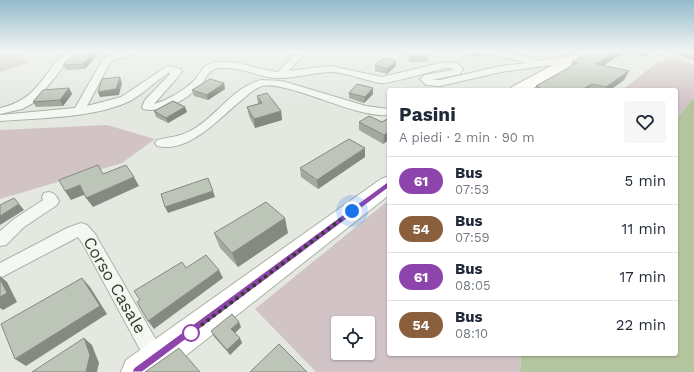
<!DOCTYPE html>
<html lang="it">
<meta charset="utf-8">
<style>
body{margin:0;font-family:"Work Sans",sans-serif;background:#f6f6f7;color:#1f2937;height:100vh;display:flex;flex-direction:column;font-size:15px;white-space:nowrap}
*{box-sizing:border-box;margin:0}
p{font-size:13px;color:#747a83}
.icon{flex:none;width:22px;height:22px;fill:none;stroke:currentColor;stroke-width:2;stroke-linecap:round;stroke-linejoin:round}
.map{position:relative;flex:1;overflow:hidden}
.panel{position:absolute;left:387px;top:88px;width:291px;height:268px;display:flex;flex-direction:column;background:#fff;border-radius:4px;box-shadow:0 1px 3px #0004}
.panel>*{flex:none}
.badge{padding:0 8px;border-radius:13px;font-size:14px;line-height:26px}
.fabs{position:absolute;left:331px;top:316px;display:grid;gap:8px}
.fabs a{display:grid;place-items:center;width:44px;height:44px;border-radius:4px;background:#fff;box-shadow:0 1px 3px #0004;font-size:20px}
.you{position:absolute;width:20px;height:20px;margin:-10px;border:3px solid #fff;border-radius:50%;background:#1a73e8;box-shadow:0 0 0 6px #1a73e833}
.map>.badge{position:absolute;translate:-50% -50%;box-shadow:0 0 0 2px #fff}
.round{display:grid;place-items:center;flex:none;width:42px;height:42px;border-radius:4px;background:#f6f6f7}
.head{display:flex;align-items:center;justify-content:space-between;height:68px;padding:0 12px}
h1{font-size:19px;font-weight:700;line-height:30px}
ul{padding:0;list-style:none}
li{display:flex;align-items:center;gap:12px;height:48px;padding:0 12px;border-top:1px solid #e0e1e3}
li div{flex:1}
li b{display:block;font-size:15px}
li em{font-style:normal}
li .badge{min-width:44px;font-weight:700;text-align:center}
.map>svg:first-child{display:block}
</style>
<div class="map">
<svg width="694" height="372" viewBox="0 0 694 372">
<rect width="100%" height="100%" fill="#e4e8e1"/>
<g fill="#d2c3c7" fill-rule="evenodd">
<polygon points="15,53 29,62 0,72 0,55"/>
<polygon points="673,57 694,64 694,98 676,119 676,90 622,90 658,62"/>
<polygon points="107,125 155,139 122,163 0,199 0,130"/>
<path d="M389 200V354H521L520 372H316L255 309ZM338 323H368V353H338Z"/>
</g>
<polygon fill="#b3c69f" points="694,98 694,372 520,372 521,354 676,354 676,119"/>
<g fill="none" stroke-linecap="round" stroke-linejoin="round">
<defs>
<g id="street">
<path d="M67 51H76L35 102 22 109 0 114V108C40 99 41 74 67 51Z"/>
<path d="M298 51H306L289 71 331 66 382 77 445 62 457 63 463 69 460 74 432 80H440L501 66 527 63 486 53 485 51H499L535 59 536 61 573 56 578 59 573 62 501 72 440 86 426 85 420 79 425 75 453 70 452 68H445C432 71 390 84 380 83 364 80 345 72 330 72 313 73 295 78 278 78 258 77 239 66 219 68 208 69 206 79 200 86 187 99 163 114 143 109L142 107 145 100 170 74V72C156 80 145 93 130 101 95 118 39 118 0 121V115L75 108 103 59 110 55 126 52 130 55 129 57 115 59 110 63 87 106 121 97 166 67 169 66 180 69 182 71 177 78 154 104C168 100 183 91 194 81 201 73 202 65 213 63 234 58 257 70 278 72Z"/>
<polygon points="656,51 667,51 677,56 673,59"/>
<path d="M261 80 282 81 366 106 389 109V115C360 117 319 96 289 89 281 87 270 84 262 86 255 88 249 94 244 98 221 116 190 154 157 146L155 143 157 140C169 137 180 137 192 130 216 117 233 87 261 80Z"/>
<path d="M49 192C55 193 56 196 59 201L57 205 24 227 6 245 0 246V231L14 219 43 200 42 197 44 193Z"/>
<polygon points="81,223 87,225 95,234 163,352 166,359 163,366 156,369 149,366 83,244 78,237 0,278 0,263 67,228"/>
</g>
<g id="primary">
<polygon points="579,51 596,51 594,54 530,90 510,90 512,87"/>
<polygon points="389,176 389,195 165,372 121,372 126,360 381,179"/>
</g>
</defs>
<use href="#street" stroke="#abb2a7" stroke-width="2"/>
<use href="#primary" stroke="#a9b3a1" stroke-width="2"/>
<use href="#street" fill="#f5f7f3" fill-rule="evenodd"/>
<use href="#primary" fill="#fff" fill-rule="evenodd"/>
</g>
<g fill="#a3a99e">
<polygon points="77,51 85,69 66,70 63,65"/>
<polygon points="407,51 426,51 428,57 427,62 409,62"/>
<polygon points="468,51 483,51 481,58 467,55"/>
<polygon points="504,51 522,51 520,54"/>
<polygon points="591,51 652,51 643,57 626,52 603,65 629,71 624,80 610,90 534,90 536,86 570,67 572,62"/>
<polygon points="667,51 694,51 694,61"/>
<polygon points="375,65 396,66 387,74 375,71"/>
<polygon points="224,83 225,89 208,100 194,96 192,90"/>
<polygon points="69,88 72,94 63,106 36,107 33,102"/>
<polygon points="349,93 373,94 364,103 349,98"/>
<polygon points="257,96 281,111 282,120 255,128 249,116 247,107 258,104"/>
<polygon points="185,107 187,112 168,123 156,117 154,111"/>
<polygon points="389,118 383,144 359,130 359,122 382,122"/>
<polygon points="365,157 318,189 301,177 300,168"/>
<polygon points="214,233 288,233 238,267 220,248"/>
<polygon points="241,327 235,333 242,343 230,355 214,337 211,331"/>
</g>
<g fill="#848a81">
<polygon points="94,51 101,51 85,69 83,64"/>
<polygon points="618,51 626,51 626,52 592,72 596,64"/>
<polygon points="647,51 652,51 643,57"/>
<polygon points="396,61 396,66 387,74 387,69"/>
<polygon points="629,71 624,80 610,90 604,90 606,87"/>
<polygon points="120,77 122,83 119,95 100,97 98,92"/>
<polygon points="224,83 225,89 208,100 207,95"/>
<polygon points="592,84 588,90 581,90"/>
<polygon points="69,88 72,94 63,106 60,100"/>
<polygon points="373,88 373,94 364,103 365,97"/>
<polygon points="185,107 187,112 168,123 166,118"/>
<polygon points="281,111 282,120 255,128 254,119"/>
<polygon points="389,132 389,140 383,144 384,135"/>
<polygon points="365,148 365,157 318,189 317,180"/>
<polygon points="134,177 139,186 93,207 86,198"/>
<polygon points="80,185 86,194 71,200 65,191"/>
<polygon points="213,191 215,197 168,213 165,207"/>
<polygon points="14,198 24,210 0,225 0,216"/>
<polygon points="285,218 288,233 238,267 232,253"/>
<polygon points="219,270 223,278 154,329 148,321"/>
<polygon points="0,276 7,282 17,302 3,310 0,308"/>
<polygon points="82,278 90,287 107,314 26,366 15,359"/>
<polygon points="239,322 241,327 234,334 231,329"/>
<polygon points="84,338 92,345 99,363 97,372 86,372"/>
<polygon points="240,338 242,343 230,355 227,350"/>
</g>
<g fill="#bdc5b8" stroke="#848a81">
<polygon points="77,51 94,51 83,64 63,65"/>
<polygon points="408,51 426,51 428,57 410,56"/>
<polygon points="471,51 483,51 482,52"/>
<polygon points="591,51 618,51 596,64 629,71 606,87 592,84 581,90 536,90 540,88 536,86 577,63 572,62"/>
<polygon points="384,58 396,61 387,69 375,65"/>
<polygon points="120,77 116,89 98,92 102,79"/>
<polygon points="210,79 224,83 207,95 192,90"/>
<polygon points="357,84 373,88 365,97 349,93"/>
<polygon points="69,88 60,100 33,102 43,90"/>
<polygon points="267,93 281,111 254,119 247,107 262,103 257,96"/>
<polygon points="173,101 185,107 166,118 154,111"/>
<polygon points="369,116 382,122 389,118 389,132 384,135 359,122"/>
<polygon points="349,139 365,148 317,180 300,168"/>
<polygon points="98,165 103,174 126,165 134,177 86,198 80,185 65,191 59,180"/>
<polygon points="208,178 213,191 165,207 161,194"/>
<polygon points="14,198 19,204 0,216 0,205"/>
<polygon points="266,202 285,218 232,253 214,233"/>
<polygon points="206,255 219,270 148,321 137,302 140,300 134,291 182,262 186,268"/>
<polygon points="82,278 100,306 15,359 1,324"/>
<polygon points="0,279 7,293 0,297"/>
<polygon points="232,314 239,322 231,329 240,338 227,350 211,331"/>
<polygon points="84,338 90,355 86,372 32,372"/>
<polygon points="279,344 307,372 250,372"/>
<polygon points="179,348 200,372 145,372"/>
</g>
<linearGradient id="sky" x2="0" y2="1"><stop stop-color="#93bbcb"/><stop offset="0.5" stop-color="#f3f5f2"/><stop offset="1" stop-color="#f3f5f2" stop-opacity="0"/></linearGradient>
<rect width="694" height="103" fill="url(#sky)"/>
<polygon fill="#8e44ad" stroke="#fff" points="389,181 393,184 392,185 142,372 132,372 134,368"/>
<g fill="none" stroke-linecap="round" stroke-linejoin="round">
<polyline stroke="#333f2b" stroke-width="4" stroke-dasharray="0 7.2" points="191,333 352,211"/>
</g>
<circle fill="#fff" stroke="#8e44ad" stroke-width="2" cx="191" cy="333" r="8"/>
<g text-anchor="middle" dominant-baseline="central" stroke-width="3" stroke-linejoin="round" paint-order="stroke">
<g font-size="17" fill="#333f2b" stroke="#f3f6f0">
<text transform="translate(115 285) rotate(60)">Corso Casale</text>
</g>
</g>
</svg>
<div class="fabs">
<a><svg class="icon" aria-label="locate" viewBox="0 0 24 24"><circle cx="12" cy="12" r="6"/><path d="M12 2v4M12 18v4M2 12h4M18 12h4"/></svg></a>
</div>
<div class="you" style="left:352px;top:211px"></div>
<section class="panel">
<div class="head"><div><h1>Pasini</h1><p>A piedi · 2 min · 90 m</p></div><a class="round"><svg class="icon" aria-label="heart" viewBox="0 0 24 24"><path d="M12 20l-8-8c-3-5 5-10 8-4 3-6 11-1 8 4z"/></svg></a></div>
<ul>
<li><span class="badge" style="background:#8e44ad;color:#fff">61</span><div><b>Bus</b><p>07:53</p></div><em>5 min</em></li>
<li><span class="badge" style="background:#8b5e3c;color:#fff">54</span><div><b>Bus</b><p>07:59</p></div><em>11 min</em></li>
<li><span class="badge" style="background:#8e44ad;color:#fff">61</span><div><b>Bus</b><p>08:05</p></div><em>17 min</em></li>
<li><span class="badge" style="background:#8b5e3c;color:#fff">54</span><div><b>Bus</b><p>08:10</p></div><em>22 min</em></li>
</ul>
</section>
</div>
